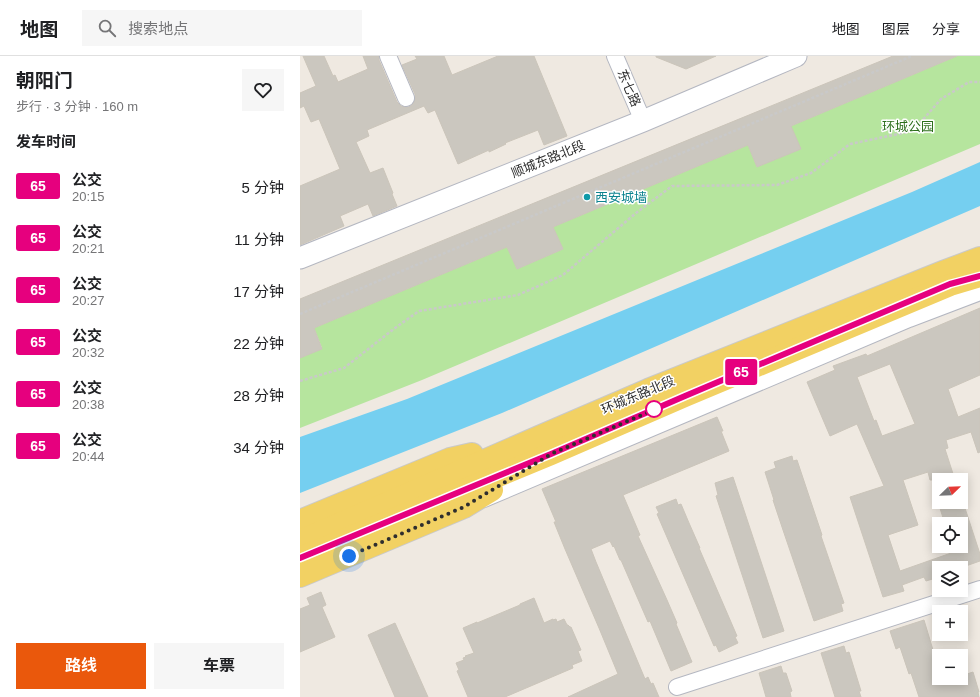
<!DOCTYPE html>
<html lang="zh">
<meta charset="utf-8">
<style>
body{margin:0;font-family:Helvetica,"Noto Sans SC",sans-serif;background:#f6f6f6;color:#202124;height:100vh;display:flex;flex-direction:column;font-size:15px;white-space:nowrap}
*{box-sizing:border-box;margin:0}
p{font-size:13px;color:#757577}
.icon{flex:none;width:22px;height:22px;fill:none;stroke:currentColor;stroke-width:2;stroke-linecap:round;stroke-linejoin:round}
.map{position:relative;flex:1;overflow:hidden}
.side{display:flex;flex-direction:column;background:#fff;width:300px}
.side>*{flex:none}
.badge{padding:0 8px;border-radius:3px;font-size:14px;line-height:26px}
.needle{width:26px;rotate:67deg}
.tools{position:absolute;left:632px;top:417px;display:grid;gap:8px}
.tools a{display:grid;place-items:center;width:36px;height:36px;border-radius:0px;background:#fff;box-shadow:0 2px 10px #0003;font-size:20px}
.you{position:absolute;width:20px;height:20px;margin:-10px;border:3px solid #fff;border-radius:50%;background:#1a73e8;box-shadow:0 0 0 6px #1a73e833}
.map>.badge{position:absolute;translate:-50% -50%;box-shadow:0 0 0 2px #fff}
h2{padding:0 16px;font-size:15px;line-height:36px}
.round{display:grid;place-items:center;flex:none;width:42px;height:42px;border-radius:0px;background:#f6f6f6}
.summary{display:flex;align-items:center;justify-content:space-between;height:68px;padding:0 16px}
h1{font-size:19px;font-weight:700;line-height:30px}
.cta{display:flex;gap:8px;margin-top:auto;padding:8px 16px}
.cta a{flex:1;height:46px;border-radius:0px;background:#ea580c;color:#fff;font-size:16px;font-weight:700;line-height:46px;text-align:center}
.cta a+a{background:#f6f6f6;color:#202124}
ul{padding:0;list-style:none}
li{display:flex;align-items:center;gap:12px;height:52px;padding:0 16px}
li div{flex:1}
li b{display:block;font-size:15px}
li em{font-style:normal}
li .badge{min-width:44px;font-weight:700;text-align:center}
header{display:flex;align-items:center;gap:24px;box-sizing:border-box;height:56px;padding:0 20px;background:#fff;border-bottom:1px solid #e0e0e0}
header strong{font-size:19px}
nav{display:flex;gap:22px;margin-inline-start:auto;font-size:14px}
.search{width:280px;height:36px;background:#f6f6f6;display:flex;align-items:center;gap:10px;box-sizing:border-box;padding:0 14px;border-radius:0px;color:#757577;font-size:15px}
main{display:flex;flex:1;min-height:0}
.map>svg:first-child{display:block}
</style>
<header>
<strong>地图</strong>
<div class="search"><svg class="icon" aria-label="search" viewBox="0 0 24 24"><circle cx="10" cy="10" r="6"/><path d="M15 15l6 6"/></svg>搜索地点</div>
<nav><a>地图</a><a>图层</a><a>分享</a></nav>
</header>
<main>
<section class="side">
<div class="summary"><div><h1>朝阳门</h1><p>步行 · 3 分钟 · 160 m</p></div><a class="round"><svg class="icon" aria-label="heart" viewBox="0 0 24 24"><path d="M12 20l-8-8c-3-5 5-10 8-4 3-6 11-1 8 4z"/></svg></a></div>
<h2>发车时间</h2>
<ul>
<li><span class="badge" style="background:#e6007e;color:#fff">65</span><div><b>公交</b><p>20:15</p></div><em>5 分钟</em></li>
<li><span class="badge" style="background:#e6007e;color:#fff">65</span><div><b>公交</b><p>20:21</p></div><em>11 分钟</em></li>
<li><span class="badge" style="background:#e6007e;color:#fff">65</span><div><b>公交</b><p>20:27</p></div><em>17 分钟</em></li>
<li><span class="badge" style="background:#e6007e;color:#fff">65</span><div><b>公交</b><p>20:32</p></div><em>22 分钟</em></li>
<li><span class="badge" style="background:#e6007e;color:#fff">65</span><div><b>公交</b><p>20:38</p></div><em>28 分钟</em></li>
<li><span class="badge" style="background:#e6007e;color:#fff">65</span><div><b>公交</b><p>20:44</p></div><em>34 分钟</em></li>
</ul>
<div class="cta"><a>路线</a><a>车票</a></div>
</section>
<div class="map">
<svg width="680" height="641" viewBox="0 0 680 641">
<rect width="100%" height="100%" fill="#efe9e1"/>
<polygon fill="#b6e59e" points="657,0 680,0 680,88 122,324 0,372 0,302 22,292 14,272 207,191 217,213 263,193 253,171 448,89 457,111 491,70"/>
<polygon fill="#75cff0" points="680,106 680,150 202,357 0,437 0,381 107,343 612,136"/>
<g fill="#cbc7bf" stroke="#cbc5ba" fill-rule="evenodd">
<polygon points="3,0 24,0 33,20 35,19 38,26 68,13 63,0 79,0 79,4 97,46 101,50 105,51 109,51 113,48 115,43 115,38 102,9 117,3 115,0 144,0 152,19 198,0 234,0 267,80 244,89 238,74 205,87 206,88 189,96 189,94 158,108 135,54 128,57 124,50 67,74 69,80 56,86 70,117 83,112 93,137 92,138 97,150 73,160 68,148 40,160 44,170 0,189 0,130 40,113 19,63 11,66 4,50 0,52 0,37 16,30"/>
<polygon points="356,0 416,0 386,13 356,1"/>
<polygon points="593,0 657,0 491,70 501,93 457,111 448,89 253,171 263,193 217,213 207,191 14,272 22,293 0,302 0,243"/>
<path d="M680 252V319L648 333 658 361 680 352V396L678 397 671 376 646 384 648 392 645 393 655 424H630L628 416 603 424 618 469 588 479 600 515 654 496 652 490H661V468H645L638 446H663L680 498V505L660 512H639V521L626 525 624 521 602 529 604 535 583 541 550 441 584 430 557 368 530 380 507 326 535 314 533 310 566 298 567 300ZM590 308 615 368 582 380 576 364 574 365 557 321Z"/>
<polygon points="417,361 423,375 421,375 429,395 323,439 340,479 338,480 367,544 377,567 376,568 392,606 371,615 350,565 348,566 321,504 320,504 314,490 313,491 310,485 291,493 296,506 345,623 348,621 351,628 353,627 359,641 268,641 318,618 299,572 265,493 254,466 256,466 242,433"/>
<polygon points="492,400 493,405 497,404 522,479 521,480 544,547 541,548 543,555 514,565 483,474 473,444 474,444 465,416 476,412 474,406"/>
<polygon points="433,421 484,575 463,582 416,440 418,439 415,427"/>
<polygon points="376,443 378,449 381,448 389,467 400,492 399,492 437,580 435,581 438,587 419,596 416,589 414,590 357,458 359,457 356,451"/>
<polygon points="21,536 26,549 22,551 35,581 0,596 0,553 10,549 7,542"/>
<polygon points="234,542 244,567 253,563 253,564 256,563 257,566 264,563 267,569 268,569 270,571 271,571 281,594 278,595 282,605 272,609 273,612 205,641 168,641 157,615 159,614 156,607 164,604 163,602 166,601 165,600 174,597 163,572 177,566 177,567 220,549 220,548"/>
<polygon points="624,564 639,614 639,622 642,622 643,626 655,622 661,622 661,620 673,616 679,636 678,636 679,641 619,641 611,617 609,618 600,591 596,593 590,575"/>
<polygon points="95,567 128,641 95,641 68,579"/>
<polygon points="544,590 546,597 549,596 561,635 559,635 561,641 535,641 521,597"/>
<polygon points="481,610 483,617 486,617 492,635 490,636 491,641 466,641 459,617"/>
</g>
<g fill="none" stroke-linecap="round" stroke-linejoin="round">
<defs>
<g id="minor">
<polyline points="88,0 106,42"/>
<polyline points="315,0 343,65"/>
<polyline points="184,443 609,263 680,236"/>
<polyline points="377,631 680,533"/>
</g>
<polyline id="tertiary" points="0,202 343,65 496,0"/>
<g id="primary">
<polyline points="0,465 150,403 172,398"/>
<polyline points="0,485 241,380 348,334 643,216 680,202"/>
<polyline points="0,502 251,398 385,340 650,229 680,220"/>
<polyline points="0,520 164,451 192,434"/>
</g>
</defs>
<use href="#minor" stroke="#b4b7c1" stroke-width="18"/>
<use href="#tertiary" stroke="#b4b7c1" stroke-width="23"/>
<use href="#primary" stroke="#c9c9c9" stroke-width="24"/>
<g stroke="#c9c9c9" stroke-width="2.5" stroke-dasharray="3 2" stroke-linecap="butt">
<polyline points="0,258 612,0"/>
<polyline points="0,325 44,312 95,272 119,255 218,239 263,219 336,157 372,130 477,129 511,117 550,88 613,75 641,43 669,26 680,26"/>
</g>
<use href="#minor" stroke="#fff" stroke-width="16"/>
<use href="#tertiary" stroke="#fff" stroke-width="21"/>
<use href="#primary" stroke="#f2d163" stroke-width="22"/>
</g>
<g fill="none" stroke-linecap="round" stroke-linejoin="round">
<defs>
<polyline id="line" points="0,502 251,398 385,340 650,228 680,220"/>
</defs>
<use href="#line" stroke="#fff" stroke-width="9"/>
<use href="#line" stroke="#e6007e" stroke-width="6"/>
<polyline stroke="#2e2e2e" stroke-width="4" stroke-dasharray="0 7.2" points="49,500 164,451 251,398 358,352 354,353"/>
</g>
<circle fill="#0f9aa8" stroke="#fff" stroke-width="1.5" cx="287" cy="141" r="4"/>
<circle fill="#fff" stroke="#e6007e" stroke-width="2" cx="354" cy="353" r="8"/>
<g text-anchor="middle" dominant-baseline="central" stroke-width="3" stroke-linejoin="round" paint-order="stroke">
<g font-size="13" fill="#2e2e2e" stroke="#fff">
<text transform="translate(329 32) rotate(67)">东七路</text>
<text transform="translate(248 103) rotate(-22)">顺城东路北段</text>
<text transform="translate(338 339) rotate(-23)">环城东路北段</text>
</g>
<g font-size="13" fill="#2c6e1b" stroke="#fff">
<text x="608" y="70">环城公园</text>
</g>
<g font-size="13" fill="#0d838f" stroke="#fff" text-anchor="start">
<text x="295" y="141">西安城墙</text>
</g>
</g>
</svg>
<div class="tools">
<a><svg class="needle" viewBox="-14 -14 28 28"><path d="M0-13l5 13h-10z" fill="#e53935"/><path d="M0 13l5-13h-10z" fill="#757577"/></svg></a>
<a><svg class="icon" aria-label="locate" viewBox="0 0 24 24"><circle cx="12" cy="12" r="6"/><path d="M12 2v4M12 18v4M2 12h4M18 12h4"/></svg></a>
<a><svg class="icon" aria-label="layers" viewBox="0 0 24 24"><path d="M12 4l9 5-9 5-9-5zM3 14l9 5 9-5"/></svg></a>
<a>+</a>
<a>−</a>
</div>
<div class="you" style="left:49px;top:500px"></div>
<b class="badge" style="left:441px;top:316px;background:#e6007e;color:#fff">65</b>
</div>
</main>
